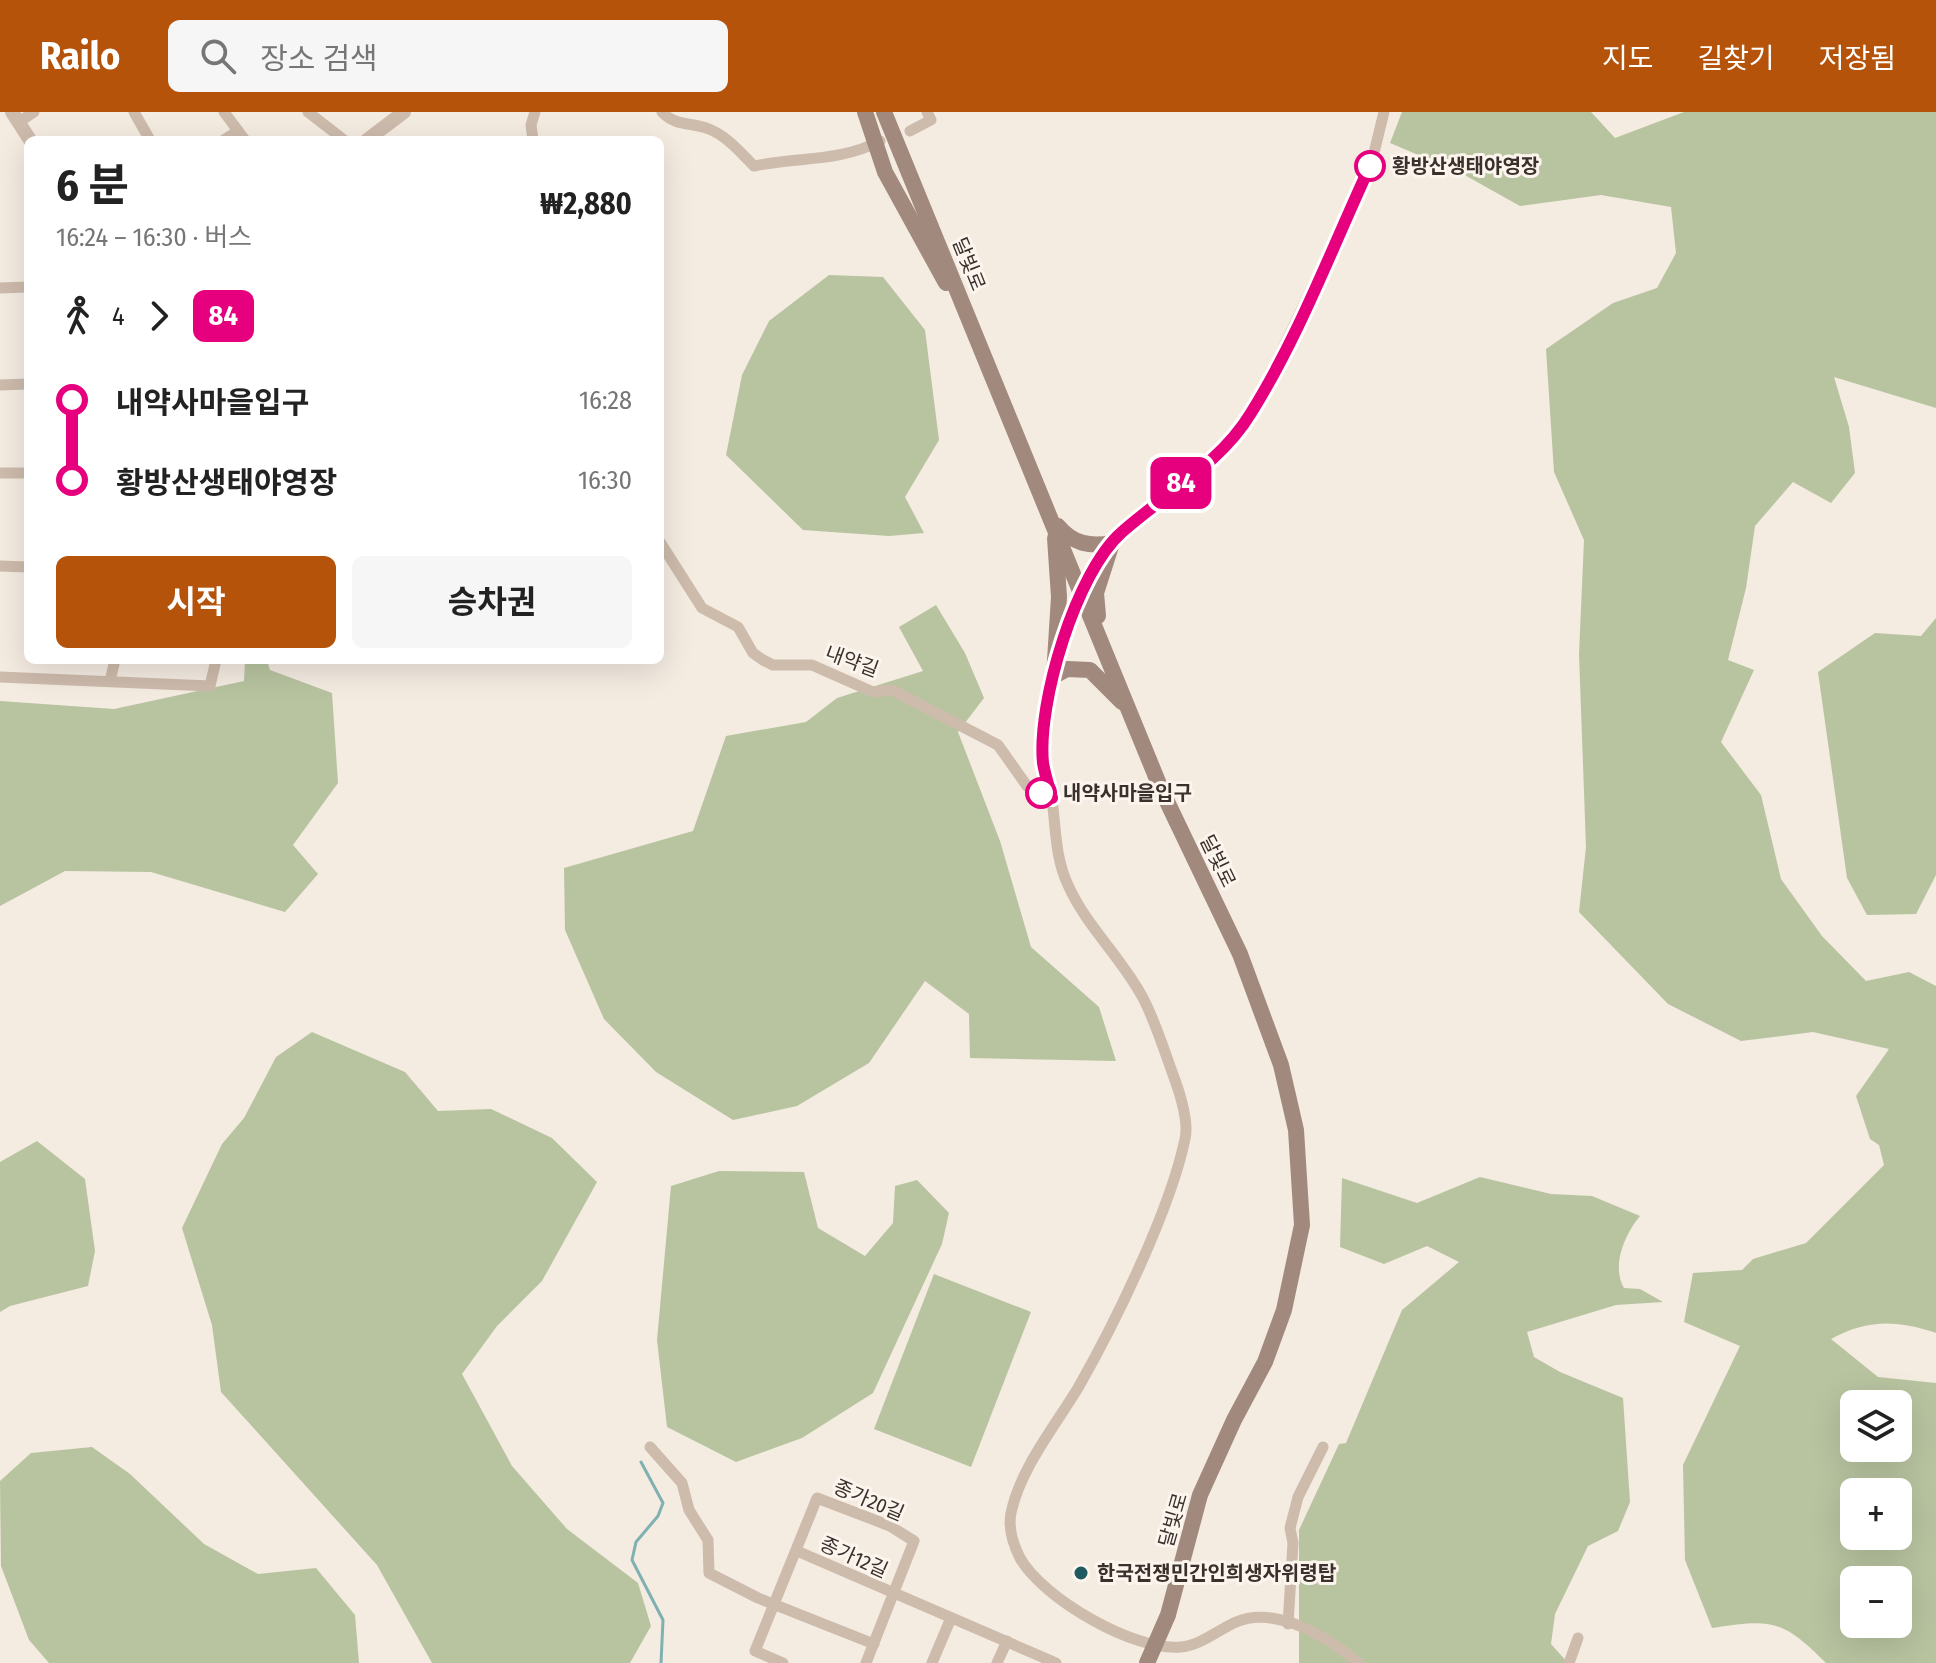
<!DOCTYPE html>
<html lang="ko">
<meta charset="utf-8">
<style>
body{margin:0;font-family:"Fira Sans Condensed","Noto Sans KR",sans-serif;background:#f6f6f6;color:#222;height:100vh;display:flex;flex-direction:column;font-size:30px;white-space:nowrap}
*{box-sizing:border-box;margin:0}
p{font-size:26px;color:#767676}
.icon{flex:none;width:44px;height:44px;fill:none;stroke:currentColor;stroke-width:2;stroke-linecap:round;stroke-linejoin:round}
.map{position:relative;flex:1;overflow:hidden}
.drawer{position:absolute;left:24px;top:24px;width:640px;height:528px;display:flex;flex-direction:column;background:#fff;border-radius:12px;box-shadow:0 8px 32px #0002}
.drawer>*{flex:none}
.badge{padding:0 16px;border-radius:12px;font-size:28px;line-height:52px}
.buttons{position:absolute;left:1840px;top:1278px;display:grid;gap:16px}
.buttons a{display:grid;place-items:center;width:72px;height:72px;border-radius:12px;background:#fff;box-shadow:0 8px 32px #0002;font-size:40px}
.map>.badge{position:absolute;translate:-50% -50%;box-shadow:0 0 0 4px #fff}
.legs{display:flex;align-items:center;gap:12px;height:88px;padding:0 32px;font-size:26px}
.legs p{margin-inline-start:auto}
.headline{display:flex;align-items:center;justify-content:space-between;height:136px;padding:0 32px}
h1{font-size:44px;font-weight:700;line-height:60px}
.cta{display:flex;gap:16px;margin-top:auto;padding:16px 32px}
.cta a{flex:1;height:92px;border-radius:12px;background:#b45309;color:#fff;font-size:32px;font-weight:700;line-height:92px;text-align:center}
.cta a+a{background:#f6f6f6;color:#222}
ul{padding:0 32px;list-style:none}
li{display:flex;align-items:center;gap:28px;height:80px;font-size:30px}
li i{display:grid;place-items:center;width:12px;height:100%;margin:0 10px;background:currentColor}
li i::after{content:'';width:20px;height:20px;margin:-10px;border:6px solid;border-radius:50%;background:#fff}
li p{margin-inline-start:auto}
li:first-child i{background:linear-gradient(#0000 50%,currentColor 0)}
li:last-child i{background:linear-gradient(currentColor 50%,#0000 0)}
header{display:flex;align-items:center;gap:48px;box-sizing:border-box;height:112px;padding:0 40px;background:#b45309;color:#fff}
header strong{font-size:38px}
nav{display:flex;gap:44px;margin-inline-start:auto;font-size:28px}
.search{width:560px;height:72px;background:#f6f6f6;display:flex;align-items:center;gap:20px;box-sizing:border-box;padding:0 28px;border-radius:12px;color:#767676;font-size:30px}
.map>svg:first-child{display:block}
</style>
<header>
<strong>Railo</strong>
<div class="search"><svg class="icon" aria-label="search" viewBox="0 0 24 24"><circle cx="10" cy="10" r="6"/><path d="M15 15l6 6"/></svg>장소 검색</div>
<nav><a>지도</a><a>길찾기</a><a>저장됨</a></nav>
</header>
<div class="map">
<svg width="1936" height="1551" viewBox="0 0 1936 1551">
<rect width="100%" height="100%" fill="#f4ebe1"/>
<g fill="#b8c4a0" fill-rule="evenodd">
<path d="M1402 0H1591L1615 26 1684 0H1936V296L1834 265 1849 315 1855 361 1831 391 1793 370 1755 414 1746 476 1728 548 1754 558 1721 630 1761 683 1781 767 1822 824 1866 869 1909 860 1936 874V1221C1897 1208 1868 1207 1831 1227L1878 1265 1936 1271V1551H1826C1782 1507 1772 1507 1712 1516L1685 1448 1683 1353 1740 1234 1684 1210 1693 1161 1742 1158 1753 1147 1806 1131 1884 1053 1879 1033 1870 1027 1856 984 1889 937 1813 920 1741 929 1668 892 1579 800 1586 735 1579 542 1584 428 1554 360 1546 237 1613 191 1657 176 1676 141 1671 95 1601 83 1520 94 1461 61 1390 31ZM1854 1292H1898V1336H1854ZM1854 1380H1898V1424H1854ZM1854 1468H1898V1512H1854Z"/>
<polygon points="829,163 883,165 925,218 939,328 905,385 924,421 889,424 803,418 726,343 742,263 769,209"/>
<polygon points="936,493 965,541 984,586 958,620 1000,729 1031,835 1099,895 1116,949 970,946 969,902 925,869 869,951 797,994 733,1008 656,960 604,907 565,818 564,756 693,719 726,624 806,610 837,586 923,559 899,515"/>
<polygon points="1936,506 1936,763 1916,802 1867,803 1847,766 1818,560 1875,521 1921,524"/>
<polygon points="245,548 267,548 270,558 332,581 338,671 293,733 318,762 285,800 151,760 65,759 0,794 0,589 114,597 244,569"/>
<polygon points="312,920 405,960 438,999 491,997 552,1026 597,1070 542,1169 497,1214 462,1262 512,1354 567,1417 638,1471 651,1514 630,1551 432,1551 377,1453 221,1280 212,1213 182,1116 222,1032 244,1006 276,945"/>
<polygon points="37,1029 85,1067 95,1139 88,1174 10,1194 0,1200 0,1050"/>
<polygon points="719,1059 804,1060 818,1116 865,1144 893,1111 895,1074 917,1068 949,1101 942,1132 873,1281 802,1326 736,1350 667,1315 657,1228 671,1074"/>
<path d="M1480 1065 1551 1082 1592 1084 1640 1104C1625 1122 1611 1154 1624 1176L1640 1177 1663 1190 1616 1193 1527 1220 1534 1245 1560 1260 1623 1286 1630 1390 1618 1419 1588 1434 1555 1502 1551 1532 1568 1551H1299V1418L1339 1332 1346 1331 1402 1198 1459 1150 1427 1134 1384 1152 1340 1135 1342 1066 1417 1091Z"/>
<polygon points="934,1162 1031,1200 971,1355 874,1317"/>
<polygon points="92,1335 130,1362 204,1432 258,1462 316,1456 355,1503 359,1551 49,1551 29,1528 1,1454 0,1369 31,1341"/>
</g>
<g fill="none" stroke-linecap="round" stroke-linejoin="round">
<polyline stroke="#7fb0b2" stroke-width="3" points="641,1350 663,1391 658,1404 636,1430 632,1448 663,1508 661,1551"/>
<g stroke="#cdbbac" stroke-width="11">
<polyline points="134,0 150,28"/>
<polyline points="224,0 245,28"/>
<polyline points="308,0 344,28"/>
<path d="M662 0C676 15 692 10 709 17 727 24 741 41 754 54 797 45 840 50 880 29"/>
<polyline points="19,10 34,0"/>
<polyline points="910,19 931,8 927,0"/>
<polyline points="224,28 238,19"/>
<polyline points="533,28 531,13 535,0"/>
<polyline points="0,176 28,175"/>
<polyline points="0,273 28,272"/>
<polyline points="0,361 28,361"/>
<polyline points="660,430 702,496 738,515 753,541 763,548 773,553 812,553 873,580 892,578 998,633 1027,674 1052,686"/>
<polyline points="0,454 28,455"/>
<polyline points="1061,540 1082,476 1105,439 1121,421 1214,345 1252,301 1371,53 1384,0"/>
<path d="M1055 560C1049 589 1042 618 1043 647 1044 661 1050 674 1052 687 1056 717 1055 745 1068 773 1086 814 1122 846 1143 886 1156 911 1165 941 1175 968 1181 985 1189 1010 1185 1027 1170 1099 1115 1211 1078 1276 1055 1314 1020 1357 1011 1401 1008 1416 1013 1432 1020 1446 1042 1486 1135 1540 1181 1535 1201 1533 1218 1518 1236 1510 1277 1493 1329 1526 1359 1551"/>
<polyline points="0,565 210,574 216,548"/>
<polyline points="110,569 115,548"/>
<polyline points="650,1335 682,1371 689,1398 708,1428 709,1461 758,1486 874,1532"/>
<polyline points="797,1439 1056,1551"/>
<polyline points="1288,1512 1293,1431 1290,1416 1298,1385 1323,1335"/>
<polyline points="783,1551 755,1539 817,1386 890,1414 914,1429 866,1551"/>
<polyline points="932,1551 951,1506"/>
<polyline points="997,1551 1007,1529"/>
<polyline points="1569,1551 1578,1526"/>
</g>
<g stroke="#cdbbac" stroke-width="14">
<polyline points="12,0 30,28"/>
<polyline points="367,28 404,0"/>
</g>
<g stroke="#a18a7d" stroke-width="16">
<polyline points="865,0 885,60 946,171"/>
<polyline points="884,0 1161,677 1240,842 1281,953 1296,1018 1302,1113 1284,1198 1265,1250 1234,1308 1200,1383 1168,1503 1147,1551"/>
<path d="M1058 414C1073 432 1090 435 1112 431L1096 481 1098 504"/>
<polyline points="1054,564 1059,485 1055,426"/>
<polyline points="1054,564 1067,557 1090,558 1122,590"/>
</g>
</g>
<g fill="none" stroke-linecap="round" stroke-linejoin="round">
<defs>
<path id="line-1" d="M1041 681 1052 686C1049 675 1045 663 1043 651 1037 591 1076 460 1122 420 1165 382 1221 351 1251 301 1299 224 1332 136 1370 54"/>
</defs>
<use href="#line-1" stroke="#fff" stroke-width="18"/>
<use href="#line-1" stroke="#e6007e" stroke-width="12"/>
</g>
<g fill="#fff" stroke="#e6007e" stroke-width="4">
<circle cx="1370" cy="54" r="14"/>
<circle cx="1041" cy="681" r="14"/>
</g>
<circle fill="#1f5a5e" stroke="#fbf5ee" stroke-width="3" cx="1081" cy="1461" r="8"/>
<g text-anchor="middle" dominant-baseline="central" stroke-width="6" stroke-linejoin="round" paint-order="stroke">
<g font-size="20" font-weight="bold" fill="#3b302b" stroke="#fbf5ee" text-anchor="start">
<text x="1392" y="54">황방산생태야영장</text>
<text x="1063" y="681">내약사마을입구</text>
</g>
<g font-size="20" fill="#3b302b" stroke="#fbf5ee">
<text transform="translate(969 152) rotate(68)">달빛로</text>
<text transform="translate(852 549) rotate(20)">내약길</text>
<text transform="translate(1218 749) rotate(64)">달빛로</text>
<text transform="translate(869 1388) rotate(23)">종가20길</text>
<text transform="translate(1173 1408) rotate(-74)">달빛로</text>
<text transform="translate(854 1445) rotate(24)">종가12길</text>
</g>
<g font-size="20" font-weight="bold" fill="#3b302b" stroke="#fbf5ee" text-anchor="start">
<text x="1097" y="1461">한국전쟁민간인희생자위령탑</text>
</g>
</g>
</svg>
<div class="buttons">
<a><svg class="icon" aria-label="layers" viewBox="0 0 24 24"><path d="M12 4l9 5-9 5-9-5zM3 14l9 5 9-5"/></svg></a>
<a>+</a>
<a>−</a>
</div>
<b class="badge" style="left:1181px;top:371px;background:#e6007e;color:#fff">84</b>
<section class="drawer">
<div class="headline"><div><h1>6 분</h1><p>16:24 – 16:30 · 버스</p></div><b>₩2,880</b></div>
<div class="legs"><svg class="icon" aria-label="walk" viewBox="0 0 24 24"><circle cx="13" cy="4" r="2"/><path d="M13 8l-2 6 4 7M11 14l-3 7M7 12l3-4h3l4 4"/></svg>4<svg class="icon" aria-label="forward" viewBox="0 0 24 24"><path d="M9 5l7 7-7 7"/></svg><b class="badge" style="background:#e6007e;color:#fff">84</b></div>
<ul>
<li><i style="color:#e6007e"></i><b>내약사마을입구</b><p>16:28</p></li>
<li><i style="color:#e6007e"></i><b>황방산생태야영장</b><p>16:30</p></li>
</ul>
<div class="cta"><a>시작</a><a>승차권</a></div>
</section>
</div>
